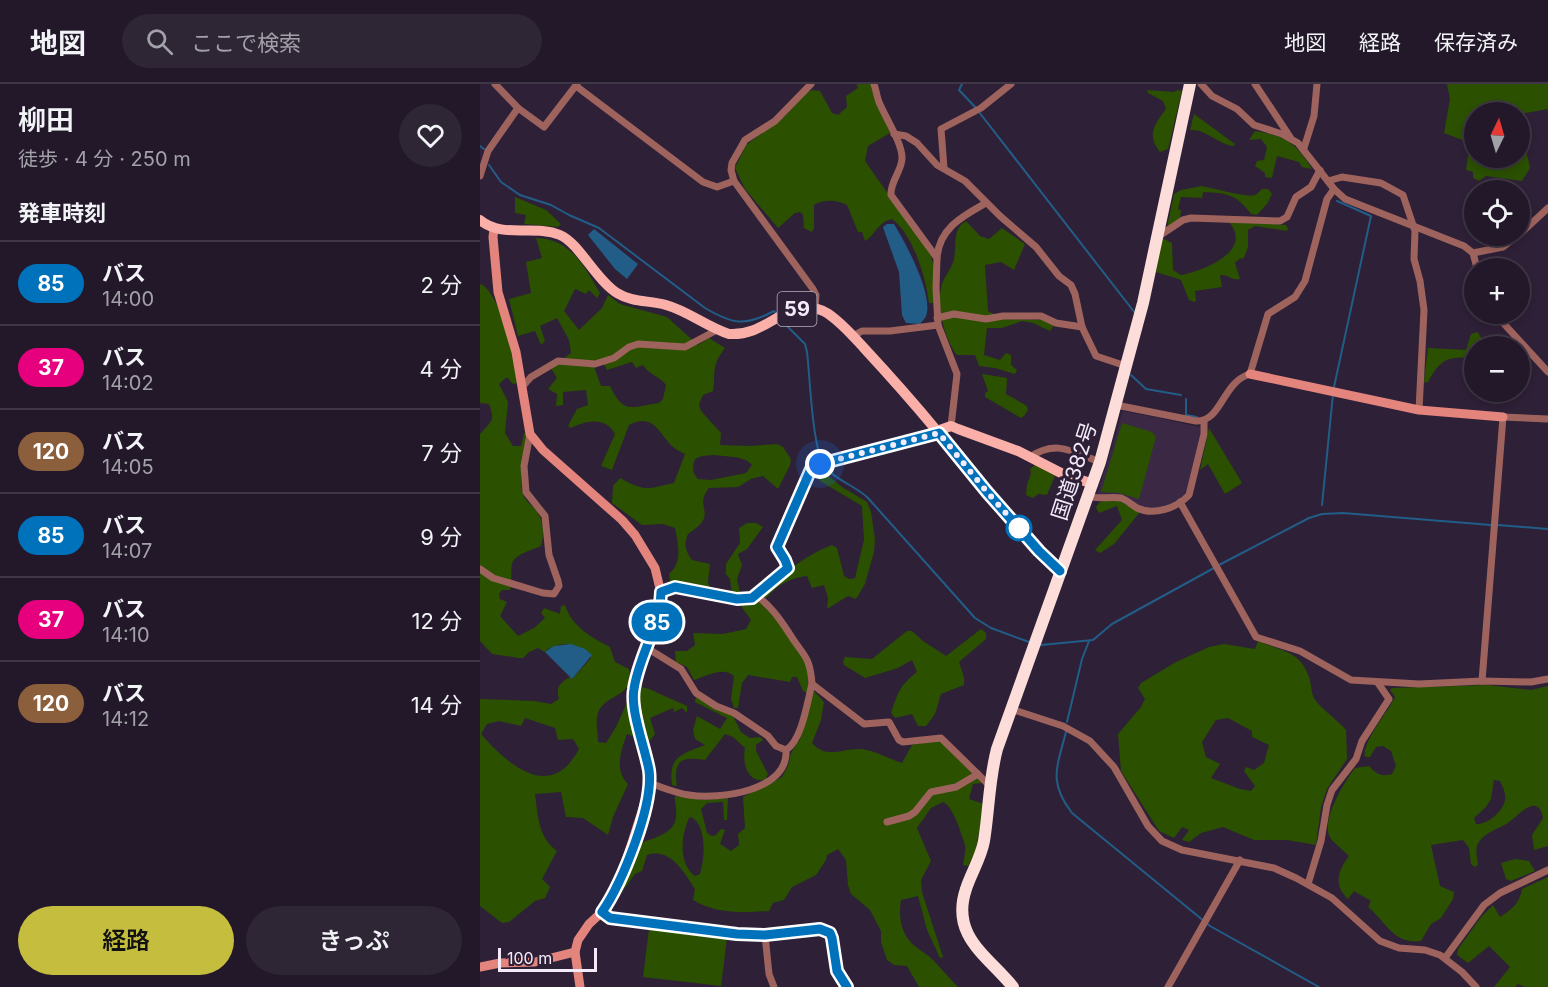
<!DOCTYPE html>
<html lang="ja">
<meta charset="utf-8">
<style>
body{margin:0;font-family:Inter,"Noto Sans JP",sans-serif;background:#2e2535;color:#f1f3f6;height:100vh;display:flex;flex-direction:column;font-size:22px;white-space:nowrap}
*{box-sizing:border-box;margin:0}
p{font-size:20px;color:#a2a0a8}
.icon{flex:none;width:33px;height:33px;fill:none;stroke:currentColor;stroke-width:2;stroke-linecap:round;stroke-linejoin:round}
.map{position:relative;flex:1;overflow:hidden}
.sheet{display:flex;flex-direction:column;background:#221829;width:480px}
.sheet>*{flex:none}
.badge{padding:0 12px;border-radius:20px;font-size:21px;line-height:39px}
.needle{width:39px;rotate:5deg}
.buttons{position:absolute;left:984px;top:18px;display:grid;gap:12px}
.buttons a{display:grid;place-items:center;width:66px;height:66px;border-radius:50%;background:#221829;box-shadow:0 3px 9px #0003,0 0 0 2px #3f3746;font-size:30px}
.scale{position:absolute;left:18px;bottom:15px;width:99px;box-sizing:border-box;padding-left:6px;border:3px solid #f4ebfa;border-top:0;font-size:16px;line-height:21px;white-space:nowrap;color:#f4ebfa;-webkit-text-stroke:4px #2e2037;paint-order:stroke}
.you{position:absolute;width:30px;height:30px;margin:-15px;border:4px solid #fff;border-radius:50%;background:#1a73e8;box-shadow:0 0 0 9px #1a73e833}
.map>.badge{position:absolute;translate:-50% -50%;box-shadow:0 0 0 3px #fff}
h2{padding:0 18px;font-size:22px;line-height:54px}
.round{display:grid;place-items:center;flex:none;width:63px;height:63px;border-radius:32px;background:#2e2535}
.head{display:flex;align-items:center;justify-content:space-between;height:102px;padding:0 18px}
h1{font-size:28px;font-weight:600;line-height:45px}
.button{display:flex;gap:12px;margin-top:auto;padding:12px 18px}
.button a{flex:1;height:69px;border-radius:36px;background:#c4bd3e;color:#111;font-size:24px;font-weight:600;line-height:69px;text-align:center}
.button a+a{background:#2e2535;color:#f1f3f6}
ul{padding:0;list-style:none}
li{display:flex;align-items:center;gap:18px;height:84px;padding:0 18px;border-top:2px solid #3f3746}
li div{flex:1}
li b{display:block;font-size:22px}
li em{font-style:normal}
li .badge{min-width:66px;font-weight:700;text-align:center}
header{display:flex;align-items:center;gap:36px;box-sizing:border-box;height:84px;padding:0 30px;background:#221829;border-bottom:2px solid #3f3746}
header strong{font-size:28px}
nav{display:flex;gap:33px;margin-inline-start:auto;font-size:21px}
.search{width:420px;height:54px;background:#2e2535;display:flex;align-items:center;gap:15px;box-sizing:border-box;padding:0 21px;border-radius:33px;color:#a2a0a8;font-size:22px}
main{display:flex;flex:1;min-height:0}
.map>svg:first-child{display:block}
</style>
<header>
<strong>地図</strong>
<div class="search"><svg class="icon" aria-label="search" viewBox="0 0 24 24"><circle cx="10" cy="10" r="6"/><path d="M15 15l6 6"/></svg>ここで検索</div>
<nav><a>地図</a><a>経路</a><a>保存済み</a></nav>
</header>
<main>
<section class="sheet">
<div class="head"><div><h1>柳田</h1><p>徒歩 · 4 分 · 250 m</p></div><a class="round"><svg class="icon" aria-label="heart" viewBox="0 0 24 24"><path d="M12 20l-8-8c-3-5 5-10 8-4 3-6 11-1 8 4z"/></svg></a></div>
<h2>発車時刻</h2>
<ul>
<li><span class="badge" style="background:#0072bc;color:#fff">85</span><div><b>バス</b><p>14:00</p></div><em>2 分</em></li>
<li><span class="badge" style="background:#e6007e;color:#fff">37</span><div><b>バス</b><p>14:02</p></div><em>4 分</em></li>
<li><span class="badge" style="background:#8b5e3c;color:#fff">120</span><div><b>バス</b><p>14:05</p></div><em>7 分</em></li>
<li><span class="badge" style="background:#0072bc;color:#fff">85</span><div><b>バス</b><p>14:07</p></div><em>9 分</em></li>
<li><span class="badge" style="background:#e6007e;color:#fff">37</span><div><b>バス</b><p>14:10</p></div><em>12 分</em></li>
<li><span class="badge" style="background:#8b5e3c;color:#fff">120</span><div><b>バス</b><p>14:12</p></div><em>14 分</em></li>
</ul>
<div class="button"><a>経路</a><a>きっぷ</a></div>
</section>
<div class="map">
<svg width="1068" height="903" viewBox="0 0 1068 903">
<rect width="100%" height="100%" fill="#2e2037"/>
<polygon fill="#3a2845" points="643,327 683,335 719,343 722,345 707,412 680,425 660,423 617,411"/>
<g fill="#2b5000" fill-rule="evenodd">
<path d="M377 0H392L410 49 388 62 385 77 451 171 454 184 453 219H449C446 194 433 150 412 135 398 138 396 150 385 157L382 148H378L367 121C357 116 344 115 334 121V144L332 148 324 144 323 131 320 128 315 129 298 144 265 105 255 84 266 61 306 31 327 8 332 6 340 7 352 29 358 31 367 23 366 12 378 4Z"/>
<polygon points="967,0 1068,0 1068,25 1040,30 994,28 994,74 1040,74 1040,39 1050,84 1042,97 1006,92 999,97 993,94 993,88 986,86 990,59 964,49 970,15"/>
<path d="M667 6 694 8 698 6 702 7 688 65 680 68C666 50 675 40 686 25L683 17 668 9Z"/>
<path d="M714 30 755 60 753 62C738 60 726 45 710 46Z"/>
<path d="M775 47C806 52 816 59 832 85L822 83 819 78 797 72 792 94 785 93V89L775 82 777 77 784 76 787 63 781 55 769 56Z"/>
<path d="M722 102C732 104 768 114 775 111 776 111 781 106 782 105H788L792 110 787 120 777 131 771 130C756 110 747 109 723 108L722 114 701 113 698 125 701 126 700 135 687 143 694 110 701 106Z"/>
<polygon points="35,113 66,126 81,140 78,143 44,140 46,131 35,129"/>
<path d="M486 137 500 152 509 155 522 144 545 160 534 186 521 178 505 181 508 227 523 235 562 236 574 241 570 247 553 239 542 237 522 244H507L504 271 520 276 526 269 531 271V281L537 286 535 290 515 284 499 282 495 271H477C464 255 454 215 464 195 468 188 472 183 474 175 477 161 472 145 486 137Z"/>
<path d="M755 137 806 141 808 145 807 147 775 142 768 146V163L764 174 759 175 755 179 760 195C752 197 748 190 740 191L742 203 715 207 716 217 714 218 709 216 701 196 676 188 682 154 692 159 693 186 701 191C723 187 774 167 749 138Z"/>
<path d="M56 154C91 155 104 182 120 209L117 214 109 206 106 210 95 205 84 227 99 246 122 224 128 211 140 220 187 233 218 261 229 254 245 264C231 282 236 287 233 307L223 311 219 320 221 327 241 349 240 361 268 362 297 360 303 363 311 375 310 381 298 405 283 392 271 395 258 403 229 404C212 425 241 429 208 450 204 460 205 467 212 476L230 480 228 498 230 506 195 500 190 497 189 490C203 478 198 460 195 444L183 440 162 441 132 419 133 402 140 394C166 408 166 405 194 399L205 370C201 368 196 366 192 362 179 349 173 328 149 341L132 386 121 382 135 350C125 332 106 337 91 344L88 342 97 325 108 321 106 306 83 308V321L76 322 77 310 68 305 77 294 71 284 91 269 89 256 77 234 60 242 65 257 61 261 55 247 38 252 29 215 51 209 46 178 62 174ZM122 276 127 286 152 278 156 284 163 281C170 292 180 292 186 301L183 315 179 319C151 323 144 331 130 302H121L112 277ZM234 371C246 373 264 371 272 381L266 389 231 396 218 395C212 389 212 383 215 375L222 372Z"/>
<path d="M0 200C20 207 37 278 38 299L33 300 27 293 19 300 28 318 25 349 33 362H41L44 349 47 350C44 367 39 389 42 406 44 418 53 421 58 429 64 438 64 452 61 462 53 466 34 470 32 480 30 489 33 497 30 506H22L19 510 20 515 27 518 20 532 38 552 54 544 65 534 61 529 64 524 80 530 81 522 85 521C92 543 111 553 130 563L135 578 149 585C156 614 125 609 118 629 115 636 118 650 118 658L126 659 136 643 148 616 152 617 157 650 155 653 147 650C141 666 134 686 148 700L133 733 128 751 103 734 86 733 81 708 55 710C58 732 58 753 77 767L62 795 70 803 65 814 55 817 29 838 22 839 0 822V615L54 617 71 620 79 615C76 602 79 600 90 593L92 595 111 574C100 559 83 556 66 566V569L58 564 49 568 43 574H39L12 570 0 557V350C12 336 15 338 9 320L0 319ZM45 634 75 644 78 656 93 655 99 665C71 718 29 682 1 650L7 640 19 637 41 642Z"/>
<path d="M997 248 1001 253 1003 262H994V275C969 271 960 275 948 298L945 299 944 297 948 264 986 266 991 250Z"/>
<polygon points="502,290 527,294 526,310 547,322 548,326 544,332 541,334 505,313 505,309 508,307"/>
<polygon points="642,339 672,348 676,353 659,415 639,409 621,408"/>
<polygon points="729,344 762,399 745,410 728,380 720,386"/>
<polygon points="556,380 575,392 567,411 558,410 553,414 546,411 547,401 551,389 550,385"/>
<path d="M341 386 362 403 387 418 391 428 395 455 394 468 385 500 376 515 368 512 347 525 348 514 344 501 332 504 327 492C309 494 298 501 286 514L280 509C304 491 324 471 352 461L357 464 364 492 369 495 375 494 384 456 382 422 340 397 335 390 337 387Z"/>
<polygon points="629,416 641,417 660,428 634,460 620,469 615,466 642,436 637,422 619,429 616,423 620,418"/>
<polygon points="267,439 276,439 283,443 267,465 258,470 262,481 257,495 260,509 252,511 250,495 246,490 246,480 260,459 259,444"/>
<path d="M276 515C292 529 316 556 324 575 329 586 328 597 328 609L323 607 317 593H312L310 598 268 591 262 599 258 624H254L251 615 254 592C243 582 226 592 214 596L207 583 196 578 195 567H207L215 561 213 549 243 550 266 545 271 536 261 522Z"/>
<path d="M501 545 506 549V555L479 578 484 593V601L461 610 455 630 446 642H438L432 630 415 634 411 629C418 609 419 602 437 588L432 576 418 584 385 594 364 581 363 577 365 573 392 575 427 547H432L443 557 466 572Z"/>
<path d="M778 557C800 567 820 566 829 593 831 599 831 606 833 612 837 622 858 636 866 646L867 675 847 705 841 723 836 761 807 756H774L743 743 721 749 709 758 702 756 709 746 702 743 694 754 679 747 641 687 638 650 661 623 665 615 658 604 661 599 696 578 729 563 744 560 775 565ZM748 634 772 647V653L789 661 784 679 774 686 766 683 764 687 775 702 771 707 760 705 731 694 740 680 726 673 722 658 736 636Z"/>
<path d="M1008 601 1051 606 1068 602V762L1054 766 1052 751 1063 734C1058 707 1038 732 1028 739 1018 745 1001 750 997 762 995 767 998 776 998 781L995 783 991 780 989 764 983 756 951 761 960 802 974 808 973 815 961 834 951 840 941 857C937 857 931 858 926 856 911 853 900 832 888 823L891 817 874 807 868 815C853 801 858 787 869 772 863 766 856 761 851 755 839 738 865 697 875 684L889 682C896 690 901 693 912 690L916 682 911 667 903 662 896 663 890 673H885C881 659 908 628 915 613L910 606 912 604ZM1014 696 1020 697C1023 703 1026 709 1025 716 1023 728 1007 741 996 740L994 734 1006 723 1011 715Z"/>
<polygon points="161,603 169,605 207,622 207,629 202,624 194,628 193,624 170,634 175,650 168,659 157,614 157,607"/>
<path d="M334 607 344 618 341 636 332 659C347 676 362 664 381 665 394 666 409 675 422 679L432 661 459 656 502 699 493 700 489 715 504 720 495 770 488 782 483 781C484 774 486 767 485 761 482 751 473 722 463 718L451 724 437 744 451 777 441 796 442 808 463 873 460 874 447 846 438 812 421 816C418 834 421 851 436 863 441 867 447 870 452 875 461 884 469 894 478 903H439L427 882 414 881 407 876 401 858V847L390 826 371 810 368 801 366 776 358 765 347 771 346 776 336 791 312 803 304 816 293 819 289 827C263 829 236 830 213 816L215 805C204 788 190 763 167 771L162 787 155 790 142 808V803L161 759C176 753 196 749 196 731 197 724 194 718 195 712L223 716 248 714 247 736H244L243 718 227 719 221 725 227 749 232 752 236 751 241 745 245 746 240 760 251 767 259 761 258 750 265 744 263 713 302 693 308 682 311 669 320 655ZM211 733C227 741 225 774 220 790L215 792C198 779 201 752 209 734Z"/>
<path d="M216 612 253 632 261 648 270 654 280 653 283 656 276 661V667L288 690 285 696C267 699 262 679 265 664L253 653 245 650 225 676C201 672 193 676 197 702L192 701C188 672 202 670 225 661L215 655 213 646 217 632 240 645 247 634 215 618Z"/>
<polygon points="1035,775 1049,777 1055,787 1031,797 1026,795 1021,779"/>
<path d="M1068 793V903H1045L1038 900 1035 903H1014L1030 883 1009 862 988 879 977 871 978 865 1001 833 1013 821 1020 833C1031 826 1040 819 1042 805Z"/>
<polygon points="169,845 247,854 241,902 163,893"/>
</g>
<g fill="#225d88">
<path d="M407 140H414C425 158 454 211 446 232 445 235 442 237 440 240L426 239 422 231 419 188 405 149 403 143Z"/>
<polygon points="114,145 158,180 147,195 135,185 108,151"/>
<polygon points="91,560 105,565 112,571 92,595 66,569 66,567 74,562"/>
</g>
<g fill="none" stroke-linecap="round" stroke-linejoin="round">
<g stroke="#225d88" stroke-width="2">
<polyline points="482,0 479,6 496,24"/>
<polyline points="499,28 655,229"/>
<polyline points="0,62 4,65"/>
<path d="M9 81 21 98 40 111 71 121 89 131 119 144 225 224C252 240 265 243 294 227L295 228"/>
<path d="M304 239 325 260 327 268C330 291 332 369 346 384 357 397 376 402 388 414L495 534 511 544 549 558"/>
<polyline points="651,291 666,305 701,311"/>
<polyline points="854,303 891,132 857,117"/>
<polyline points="706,315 706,331 717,333"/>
<polyline points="842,421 853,310"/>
<polyline points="1017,441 1068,445"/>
<polyline points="739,481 829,434 842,430 863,429 1011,441"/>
<polyline points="561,561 613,556 632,540 734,484"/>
<polyline points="587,638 602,575 609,557"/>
<path d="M586 648C577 683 568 698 592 729L730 842 839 903"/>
</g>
<g stroke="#9f635e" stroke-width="7">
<polyline points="15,0 38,24 64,43 97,0"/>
<polyline points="331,0 295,37 265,56 252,79 251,86 254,97 333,205 336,211 335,224"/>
<polyline points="721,0 732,12 757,25 774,41 802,50 818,59 854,105 865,115 984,162 993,169 997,184"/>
<polyline points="775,0 810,53"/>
<polyline points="96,2 223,98 237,103 254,97"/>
<polyline points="414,50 426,52 437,59 457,81 485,97 520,132 556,163 579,192 591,201 595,210 602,243 616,272 646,282"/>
<polyline points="824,64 834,32 837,0"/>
<polyline points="464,84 461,45 501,24 531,0"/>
<polyline points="0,92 8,67 38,24"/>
<polyline points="848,97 862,93 901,99 923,111 935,147 934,175 940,197 944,226 939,326"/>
<polyline points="677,149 682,150 703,136 711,134 800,137 807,133 816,113 831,103 840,86"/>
<polyline points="1040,150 1068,124"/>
<polyline points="993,169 1023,163 1037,152"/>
<path d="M457 174C459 144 483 132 506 119"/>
<polyline points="1015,230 1068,288"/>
<polyline points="457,234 474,230 506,235 523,232 561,232 576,239 602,243"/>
<polyline points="458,241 477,290 471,342"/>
<path d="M373 252 382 247H410L458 241 456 204 457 174 411 111C410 98 421 88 422 75 423 60 405 33 399 18 397 13 396 6 394 0"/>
<polyline points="43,302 51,293 78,277 115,280 134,274 149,263 158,260 205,263 237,246"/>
<path d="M636 321 716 337C742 338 742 298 770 290L788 230 815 213 825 197 847 115 854 105"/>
<path d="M550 373C577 355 592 368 620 378"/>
<path d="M608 412C619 416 630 412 641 414 647 416 652 421 657 424 674 432 697 424 709 411L724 350V337"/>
<polyline points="700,418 776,553 820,567 871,596 939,600 1002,597 1051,598 1068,595"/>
<polyline points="0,485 13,494 63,509 74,510 79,502 78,497 69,471 65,432 46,408 44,382 50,350"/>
<polyline points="181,509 195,503 257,515 272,514 308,484 305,476 297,463 331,385 340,380 459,349"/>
<path d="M275 510C291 523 298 532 309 549 323 572 330 571 332 600L384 640 409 638 419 656 423 658 461 654 510 702"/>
<polyline points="167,564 201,585 216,609 236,622 254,629 288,652 296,662 306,666"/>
<polyline points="1002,597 1023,333 1068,335"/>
<polyline points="531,625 583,642 610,657 634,683 668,742 682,757 702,766 794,784 816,794 852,814 900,857 919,864 945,866 960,871 982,888 996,903"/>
<path d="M169 699C182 703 195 709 209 711 239 716 309 707 306 666 322 656 327 619 332 600"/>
<polyline points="407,738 429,732 435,728 451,708 476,703 498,690"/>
<polyline points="828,800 841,757 847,721 852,706 876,675 882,657 909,615 898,599"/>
<path d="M122 828 130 834C180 841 231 851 282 851 299 851 343 837 352 854L357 887 367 903"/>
<polyline points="285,851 289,890 294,903"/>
<polyline points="965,874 1004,821 1020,809 1068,786"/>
<polyline points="688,903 760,776"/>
</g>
<g stroke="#e3847d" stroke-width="9">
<polyline points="14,145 13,153 18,208 36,268 50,350 63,366 142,436 155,451 175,484 181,509 179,533 159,586 153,607 169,689 167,712 139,799 122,828 109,840 98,856 95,868 100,903"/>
<polyline points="770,290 939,326 1023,333"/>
<polyline points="457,347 507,408 559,467 580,487"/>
<polyline points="0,883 20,879 55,878 95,868"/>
</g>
<path stroke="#faafa8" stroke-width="10" d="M0 136C23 155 54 140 80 151 99 159 116 196 137 209 153 219 169 216 186 221 208 227 227 243 249 250 283 252 298 225 325 224 333 223 340 225 347 229 361 238 373 252 384 264 409 291 433 318 457 347L471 342 478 345 538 367 581 389 613 400"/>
<path stroke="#fcddd9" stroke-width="12" d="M533 903C508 872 470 852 486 805 491 789 501 774 504 757 509 726 509 695 517 665L620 378 663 219 710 0"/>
</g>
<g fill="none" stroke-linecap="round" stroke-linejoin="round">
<defs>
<path id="line" d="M367 903 357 887 352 854 350 849 340 845 285 851 257 850 130 834 122 828C142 799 174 721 169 686 165 664 150 626 154 605 159 571 180 543 181 508L195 503 257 515 272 514 308 484 305 476 297 463 331 385 340 380 459 349 507 408 559 467 580 487"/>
</defs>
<use href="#line" stroke="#fff" stroke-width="14"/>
<use href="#line" stroke="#0072bc" stroke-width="9"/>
<polyline stroke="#f4ebfa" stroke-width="6" stroke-dasharray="0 10.8" points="340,380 459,349 507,408 539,444"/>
</g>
<circle fill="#fff" stroke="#0072bc" stroke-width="3" cx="539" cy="444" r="12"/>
<g text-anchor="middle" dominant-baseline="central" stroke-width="6" stroke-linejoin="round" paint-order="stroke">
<rect fill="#2e2037" stroke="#b9aec0" stroke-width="1.5" x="297.5" y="208" width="39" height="34" rx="4.5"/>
<g font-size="20" font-weight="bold" fill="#f4ebfa">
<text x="317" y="225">59</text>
</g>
<g font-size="21" fill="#f4ebfa" stroke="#2e2037">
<text transform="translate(594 387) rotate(-72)">国道382号</text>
</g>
</g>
</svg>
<div class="buttons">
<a><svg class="needle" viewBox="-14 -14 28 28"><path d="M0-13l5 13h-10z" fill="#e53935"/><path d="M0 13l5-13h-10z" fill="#a2a0a8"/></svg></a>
<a><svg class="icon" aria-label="locate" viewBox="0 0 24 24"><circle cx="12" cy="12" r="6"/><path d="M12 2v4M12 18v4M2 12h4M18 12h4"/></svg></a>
<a>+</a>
<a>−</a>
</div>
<div class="scale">100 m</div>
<div class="you" style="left:340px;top:380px"></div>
<b class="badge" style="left:177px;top:538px;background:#0072bc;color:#fff">85</b>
</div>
</main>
